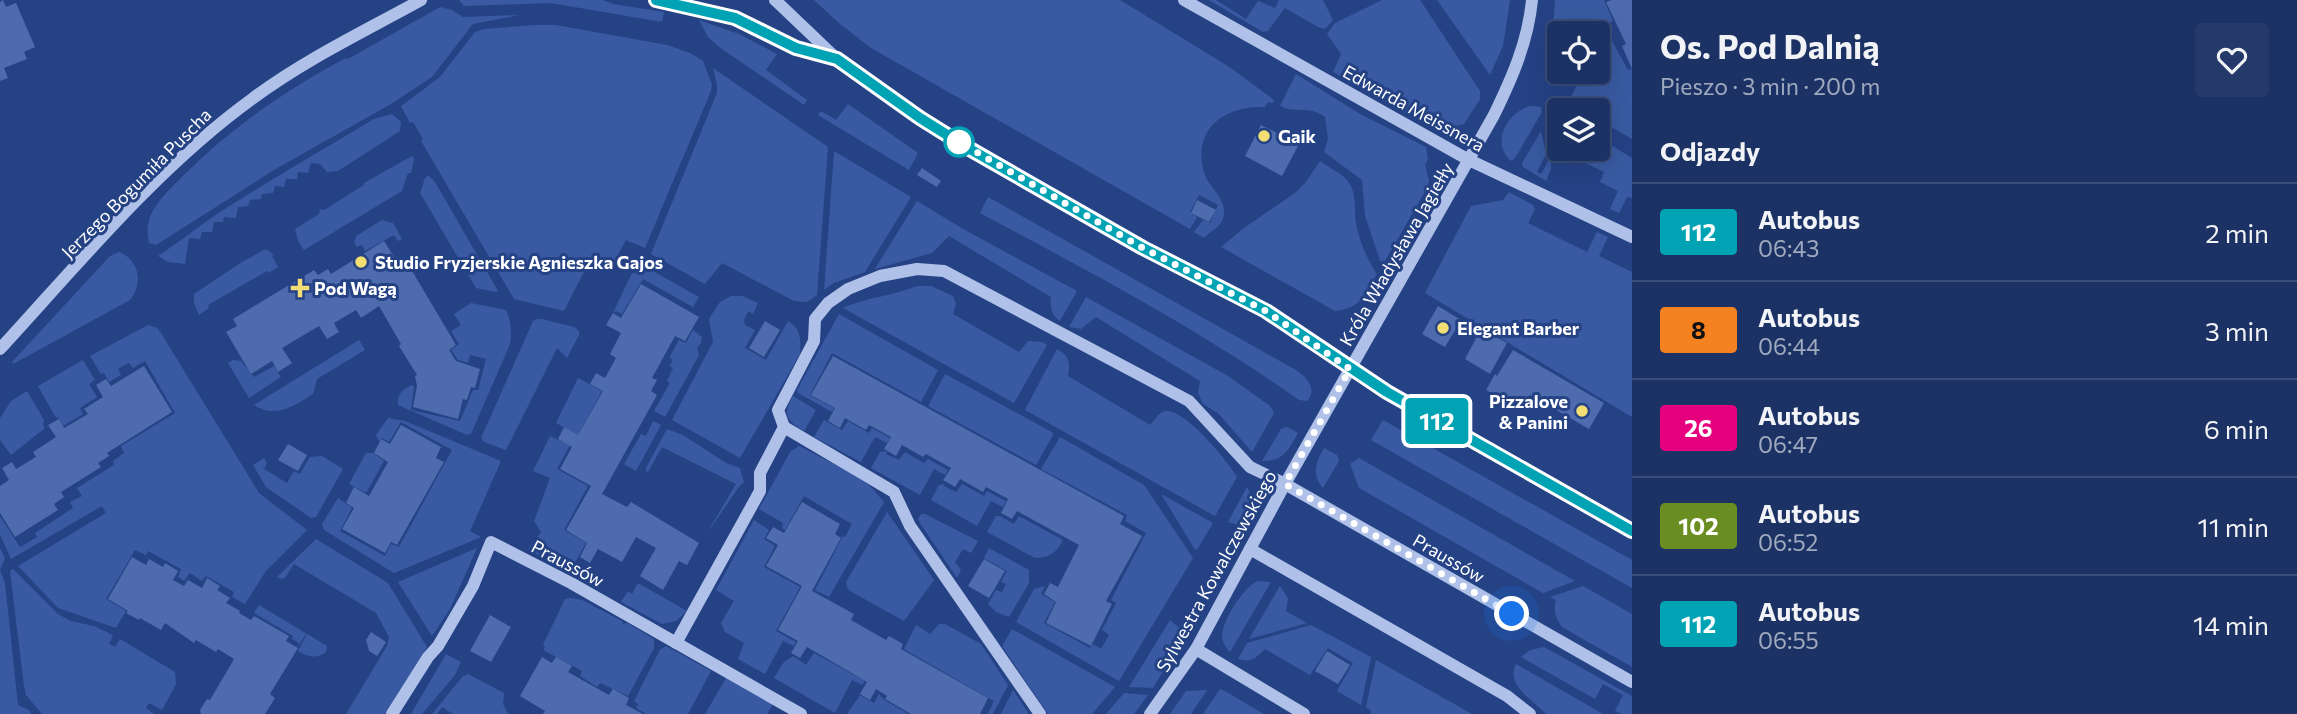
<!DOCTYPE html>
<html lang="pl">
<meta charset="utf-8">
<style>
body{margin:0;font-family:Commissioner,sans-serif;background:#253a6a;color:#f1f3f6;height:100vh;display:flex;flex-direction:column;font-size:26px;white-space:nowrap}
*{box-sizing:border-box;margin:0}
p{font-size:23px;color:#a0aabf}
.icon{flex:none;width:38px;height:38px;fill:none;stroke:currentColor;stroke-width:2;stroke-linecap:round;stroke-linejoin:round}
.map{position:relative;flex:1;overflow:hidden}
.side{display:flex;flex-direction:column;background:#1c3264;width:665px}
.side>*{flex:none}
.badge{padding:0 14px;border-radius:5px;font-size:24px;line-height:46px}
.controls{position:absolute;left:1547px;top:21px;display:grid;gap:14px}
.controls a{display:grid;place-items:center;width:63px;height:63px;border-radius:7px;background:#1c3264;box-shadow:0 7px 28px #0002,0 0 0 2px #3a4d78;font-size:35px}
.you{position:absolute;width:35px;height:35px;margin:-18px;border:5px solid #fff;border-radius:50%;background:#1a73e8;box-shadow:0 0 0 10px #1a73e833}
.map>.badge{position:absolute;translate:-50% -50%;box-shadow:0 0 0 4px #fff}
h2{padding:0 28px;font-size:26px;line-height:63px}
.round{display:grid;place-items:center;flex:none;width:74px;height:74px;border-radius:7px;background:#253a6a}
.headline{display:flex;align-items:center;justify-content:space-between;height:119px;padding:0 28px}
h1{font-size:33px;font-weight:700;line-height:52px}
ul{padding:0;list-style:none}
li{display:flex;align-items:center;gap:21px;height:98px;padding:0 28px;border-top:2px solid #3a4d78}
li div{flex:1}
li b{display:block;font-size:26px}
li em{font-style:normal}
li .badge{min-width:77px;font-weight:700;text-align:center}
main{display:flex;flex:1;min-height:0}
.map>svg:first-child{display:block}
</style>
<main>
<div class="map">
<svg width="1632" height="714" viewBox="0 0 1632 714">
<rect width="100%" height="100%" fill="#254285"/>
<g fill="#395aa2">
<polygon points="459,0 603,0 613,4 664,12 662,22 551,3 464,6"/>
<path d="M814 0H1120L1231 68 1274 100 1273 103 1268 102 1265 107C1224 105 1190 130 1205 175 1210 189 1229 200 1223 219 1221 227 1210 231 1204 238L1194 232 1203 220 1210 223 1218 205 1199 195 1190 212 1197 217 1190 229 871 48 840 24Z"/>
<polygon points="1209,0 1216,0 1246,19 1258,1 1275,8 1279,0 1323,0 1333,20 1325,29 1318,27 1285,8 1268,31 1263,32"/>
<polygon points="1382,0 1420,0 1480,91 1480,99 1464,124 1441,130 1426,125 1333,72 1341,54 1327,34 1335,23"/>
<polygon points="1437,0 1510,0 1503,46 1490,75"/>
<path d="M1555 0H1604L1613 21 1595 33H1559V72H1568L1561 87C1544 59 1554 31 1555 0Z"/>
<path d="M440 7 452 10 463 17 520 15 473 24 432 77 391 104 274 170 156 245 149 243C147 235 147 225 150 217 157 200 172 187 184 175 232 127 286 90 346 58L348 59Z"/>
<polygon points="699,20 739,34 777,54 766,70 807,100 804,105 719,47 708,37"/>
<polygon points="534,25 556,25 667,45 690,53 703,61 712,85 711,91 645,248 626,240 610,269 589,262 564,311 514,299 421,141 423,139 413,122 410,123 401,106 440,77 475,32 484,29"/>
<path d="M1611 39 1628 70 1632 69V139L1598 119V110C1587 110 1576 111 1569 101L1583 72H1598V48Z"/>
<polygon points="713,68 828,147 817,295 807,302 794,301 722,263 705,284 651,254 717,93 717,85"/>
<path d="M1296 74 1360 114 1426 147 1428 159 1425 165 1429 181 1427 188 1382 266 1365 216 1362 180 1324 152 1328 139 1325 117C1309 105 1296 114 1280 106Z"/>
<polygon points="848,104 918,153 909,170 818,115 821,111 836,120"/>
<path d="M1530 106 1541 107 1542 112 1515 158 1511 161C1490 142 1507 113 1530 106Z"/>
<polygon points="1555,112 1559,115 1559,144 1556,143 1551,151 1545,125"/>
<path d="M392 114 401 122 400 131 338 171 327 172 320 164 311 163 308 173 298 172 297 179H286L284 187 275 186 273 193 262 194 261 199 250 200 248 206 238 207 236 218 224 217 223 222H214L212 232H202L200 239 189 238 185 264 168 262 158 256C179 242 198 227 220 212 270 180 322 150 374 119Z"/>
<polygon points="1541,131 1546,154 1537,172 1541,174 1550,158 1551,169 1546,181 1523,167 1522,163"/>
<polygon points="1598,137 1632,158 1632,198 1627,197 1619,213 1610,209 1618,191 1600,182 1604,172 1581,161 1582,155 1569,149 1598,149"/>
<polygon points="834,151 911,197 865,272 834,283 824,290"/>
<polygon points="412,156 414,159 411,173 408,173 402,191 304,250 299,243 295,229 319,214 320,209 324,210 364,185 364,183"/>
<path d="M1320 161C1328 167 1341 173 1347 180 1357 191 1354 210 1356 223 1359 241 1367 259 1377 274 1364 295 1362 308 1335 311L1221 247 1244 228 1295 193 1306 182Z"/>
<polygon points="428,175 435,182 498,291 496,292 476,288 420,193 424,182 423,181"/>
<polygon points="1509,192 1533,205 1535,209 1528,223 1587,252 1597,232 1608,237 1599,256 1632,272 1632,417 1425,293 1471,206 1503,200"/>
<path d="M988 197 1296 370C1307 377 1318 390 1307 401L1299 400C1199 329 1088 271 980 213Z"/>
<path d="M917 201 965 230 1077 291 1060 321C1051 316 1050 306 1051 297L949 236 932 253 875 269Z"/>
<polygon points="382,220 393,223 402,239 398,241 394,235 365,251 362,245 357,247 354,242 356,236"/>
<polygon points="266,249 274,255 272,256 278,267 268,273 267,271 208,305 209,308 199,315 194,303 194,294 242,262"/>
<path d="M119 252C140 260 143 284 130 300L13 364 12 362 110 256Z"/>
<polygon points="653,271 699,297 693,307 643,279 622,314 616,311 613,313 632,273"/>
<path d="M917 286H931L953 296 956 304 953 314 1019 352 1028 341 1042 342 1047 345 1014 403 843 308C867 297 893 296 917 286Z"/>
<path d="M731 296H742L758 303 753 314 748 311 744 320 745 325 755 330 745 348 766 360 788 321C801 328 801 341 800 354L740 458 672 420 713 342 709 319 720 302Z"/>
<polygon points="1086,297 1228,376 1270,406 1274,413 1252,452 1218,413 1203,404 1198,393 1200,381 1096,317 1081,329 1069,327"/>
<path d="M471 303 506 310C511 319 512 334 510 344L471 434 467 435 398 405C397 394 403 389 412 385L414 387 411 410 460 421 473 390H478L486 359 470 355 468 363 458 360 451 350 459 344 451 331 461 325 454 314Z"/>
<polygon points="839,314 938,370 921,402 832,353 810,395 834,408 832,412 798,393 797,390"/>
<polygon points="542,319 574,327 579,331 579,335 567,358 557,348 506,450 484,442 481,438 533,321 537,319"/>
<polygon points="148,325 157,328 161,333 259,493 307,530 266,571 245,604 232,597 234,592 206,576 202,581 190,573 184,581 178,577 181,569 148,551 146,555 135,550 106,599 126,611 116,628 58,608 18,566 106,513 102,506 11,559 0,535 0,516 20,547 37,537 35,533 73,508 70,502 82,496 77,488 114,465 113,461 124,453 121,446 175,413 145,361 133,368 129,363 118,369 121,375 109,382 104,373 101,374 90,356"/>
<polygon points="693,330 702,337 701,343 697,348 699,355 665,417 654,411 670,383 667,381 673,368 670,366 673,359 669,358 679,340 686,343"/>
<path d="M359 340 365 350 317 379 313 394C294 406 276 419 254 405Z"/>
<path d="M1057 349C1070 356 1070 363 1068 376L1150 425C1155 420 1158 412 1166 411 1184 408 1229 462 1237 477L1215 516 1025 410Z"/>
<polygon points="83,360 95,380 89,384 97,397 80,408 83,414 63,426 58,417 56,418 38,386"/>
<polygon points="233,360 241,361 254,377 274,366 281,377 249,398 228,363"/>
<polygon points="945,374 1052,432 1053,435 1036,465 928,406"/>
<polygon points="578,378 602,391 578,435 556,423"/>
<polygon points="27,391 44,420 43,425 45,428 11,455 0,440 0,418 11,401"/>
<path d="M793 396 816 410 804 431C787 421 782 415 793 396Z"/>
<polygon points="388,418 405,421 501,461 470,531 481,537 479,538 394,573 324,530 322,524 338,498 352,508 340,531 385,556 391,544 399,547 452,450 401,422 389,442 382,438 379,441 376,435"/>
<polygon points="824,420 842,430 848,421 869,433 872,428 890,438 887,443 875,437 861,462 814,437"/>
<polygon points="1383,420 1632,560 1632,588 1371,440"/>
<polygon points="653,421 661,425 636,471 624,464 641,434 646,436"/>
<path d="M1287 427 1298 433C1289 449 1283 462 1262 461L1281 429Z"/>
<polygon points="667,429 683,435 726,463 740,468 744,482 738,488 706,535 736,484 662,447 648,472 646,471 646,468"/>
<polygon points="550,436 570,445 557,469 588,486 564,530 586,543 569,573 528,549 541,532 534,521 550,478 533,471"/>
<polygon points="1060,437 1144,485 1193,558 1119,681 1016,622 1034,589 1045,586 1041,594 1055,602 1044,623 1090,648 1093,644 1101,649 1109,635 1102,630 1116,603 1111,600 1146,533 1125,521 1127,515 1041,469"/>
<polygon points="799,446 848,471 869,485 884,502 829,597 815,590 843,536 845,537 852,524 804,496 785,530 782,528 783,523 759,509 790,452"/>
<path d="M1324 448 1337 455 1339 461 1323 488C1311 475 1316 462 1324 448Z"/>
<polygon points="887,451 886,454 899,460 905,452 924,463 928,459 948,470 945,475 934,469 920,495 871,468 880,452"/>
<polygon points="366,453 373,453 384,461 366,493 349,484"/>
<polygon points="322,456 343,469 316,517 311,518 266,487 253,465 264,458 267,463 264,469 287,483 294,471 300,474 310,457"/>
<polygon points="1359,458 1575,581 1543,593 1359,488 1350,464"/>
<polygon points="945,484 944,486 956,492 962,484 984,496 987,491 1006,501 1003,507 991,501 977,526 931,500 939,485"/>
<polygon points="1247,487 1256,506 1246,527 1228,522"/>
<polygon points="1161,494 1213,523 1197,550 1194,548"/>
<polygon points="887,512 934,580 904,621 850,591 847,588 846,582"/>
<polygon points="921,514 925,514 978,541 971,553 963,549 955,562 961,570 957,578 920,523 918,519"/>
<path d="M996 516H1000L1014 524 1019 516 1063 540C1057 553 1048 558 1035 558L987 532Z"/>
<polygon points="754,520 769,530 764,539 775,546 764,567 800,587 776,631 796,642 794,646 783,641 765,674 738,659 744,643 725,632 721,623 734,601 716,590"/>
<polygon points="316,539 388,583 427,647 385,714 346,714 387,646 389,637 376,613 294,564 285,578 281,579 277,577"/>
<polygon points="0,548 5,558 0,570 5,583 18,705 29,710 31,714 0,714"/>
<polygon points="477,548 450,609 432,636 398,582"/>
<polygon points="989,548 1029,570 1029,583 1009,617 996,612 988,604 996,590 1002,592 1006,584 1001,582 1007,571 984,558"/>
<polygon points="13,569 58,614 71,621 94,626 113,635 109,644 115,647 120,639 175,672 176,684 162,710 149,703 146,708 154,714 42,714 26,695 24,686 10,571"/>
<path d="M1258 581 1271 582 1230 652C1226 648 1223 644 1222 637 1221 622 1244 586 1258 581Z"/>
<polygon points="638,583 687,611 676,621 662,624 621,602 628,591 632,594"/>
<polygon points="1280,586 1288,598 1286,611 1307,623 1249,639"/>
<path d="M1583 586 1632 614V667L1562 627C1556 618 1553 611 1556 600L1550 597Z"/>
<polygon points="571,598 582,600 622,621 623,624 627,623 654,639 654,648 628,696 600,683 597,687 580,676 582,671 543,650 545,647 543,645 565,599"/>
<path d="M259 605 327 646 326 652C317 659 307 657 298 651L307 634H306L298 646 299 643 292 639 293 636 254 613Z"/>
<polygon points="1170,620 1179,628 1182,640 1153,688 1129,687"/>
<polygon points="939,624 945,624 981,644 1008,685 993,714 988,714 994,701 904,649 916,625 930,634"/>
<path d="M1311 625 1371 657 1361 705 1337 691 1353 663 1328 648 1310 675 1265 649C1257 658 1250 663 1238 659L1247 643Z"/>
<polygon points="1012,629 1115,687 1092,714 1048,714 1002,646"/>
<polygon points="666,646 711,671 688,714 646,714 636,708 638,704 634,701 660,650"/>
<polygon points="1544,647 1632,696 1632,714 1622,714 1615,711 1623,695 1603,684 1595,699 1521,657 1530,650"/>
<polygon points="814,653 865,681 862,685 852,680 835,713 774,678 784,662 793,656 806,665"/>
<polygon points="446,654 461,662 455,675 422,714 411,714"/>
<polygon points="1376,660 1472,714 1371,714 1371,711 1366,707"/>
<path d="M1516 664 1603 714H1546C1533 700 1505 685 1516 664Z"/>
<polygon points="468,674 504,693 503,704 508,714 453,714 442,707 437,714 432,714 463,676"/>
<polygon points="726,678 773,704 767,714 705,714"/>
<polygon points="1220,689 1223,690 1264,714 1203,714"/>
<polygon points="1013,690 1029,714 1001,714"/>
<polygon points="1207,690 1191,714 1170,714 1186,691"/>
<polygon points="1124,693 1148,695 1134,714 1106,714"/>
<polygon points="879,694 883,699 908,714 847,714 860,695 874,703"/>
</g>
<g fill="#4d6bad">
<polygon points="3,0 6,7 16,3 35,47 24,52 27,59 4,68 8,78 0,81 0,2"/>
<polygon points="1612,0 1632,0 1632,69 1622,46 1626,44 1606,2"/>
<polygon points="1261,125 1299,144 1282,176 1245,156"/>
<polygon points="922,168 941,181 937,187 917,175"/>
<polygon points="1197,200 1216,210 1209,222 1191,213"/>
<polygon points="384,241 398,263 405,259 456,345 449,350 456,361 480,369 475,388 471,387 467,400 463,399 458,419 413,407 417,386 415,376 417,375 399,346 401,344 379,306 361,318 356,310 334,323 339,332 327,339 319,326 282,348 292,363 278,372 272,361 251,374 226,332 237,326 233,319 314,270 318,275 328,269 331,274"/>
<polygon points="641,284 699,317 685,341 675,336 652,378 657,380 651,391 657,395 602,494 627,507 631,502 699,543 687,565 679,561 663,590 640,576 656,548 636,537 622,562 598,549 590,563 580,557 587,543 566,530 591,486 560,469 572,447 558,439 564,427 578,435 603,391 590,384 596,373 605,378 616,358 610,354 621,333 606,325 613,313 621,318"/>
<polygon points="1438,306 1461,320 1445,347 1422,334"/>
<polygon points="765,321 780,330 764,357 749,348"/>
<polygon points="1481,329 1507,343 1490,374 1465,359"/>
<polygon points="1513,350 1604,403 1589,429 1530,395 1521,410 1486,390 1495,374 1497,376"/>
<polygon points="833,356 1124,516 1120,524 1142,536 1106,601 1112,604 1091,646 1046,623 1056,602 1044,594 1050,583 1058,587 1079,545 1017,511 1012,519 1001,513 1008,499 986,487 983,492 960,479 955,487 943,480 951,468 926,454 923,457 902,445 896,456 884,449 891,437 869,425 866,430 845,418 840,428 828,421 835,408 811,395"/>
<polygon points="144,366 172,412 107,453 109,456 98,463 101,467 61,492 64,497 54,504 58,510 15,537 0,513 0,486 9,480 2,468 12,462 16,469 36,457 33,452 56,437 48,425 59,419 64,428 88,414 84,409 103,397 96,385 106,379 111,386"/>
<polygon points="401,425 441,447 436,458 444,462 397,545 391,542 385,553 342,529 354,508 346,503 354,487 369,496 388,462 374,453 381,439 390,444"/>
<polygon points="288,444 307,455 298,471 278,460"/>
<polygon points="802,502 840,524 835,534 841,538 812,591 854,614 851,620 886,640 889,636 903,644 901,649 988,698 980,714 911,714 885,699 887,696 876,689 870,700 860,694 867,682 807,647 800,658 791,653 798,641 778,630 802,586 766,566 778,545 766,538 773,527 784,533"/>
<polygon points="132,557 146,565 149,559 163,567 165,563 178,571 173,580 184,586 188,580 202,588 207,578 220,586 217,590 230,598 226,603 240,611 239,613 251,620 254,616 289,636 286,641 298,648 270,694 275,698 265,714 201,714 200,710 207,699 210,700 234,659 218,649 216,652 196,640 194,643 165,623 161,630 140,618 139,620 126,613 128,611 108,599"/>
<polygon points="984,559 1005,571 989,598 968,586"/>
<polygon points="490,615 511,627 491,662 470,651"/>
<polygon points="371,632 386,642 377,656 369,651 366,640"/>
<polygon points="1327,651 1350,665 1338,684 1315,671"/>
<polygon points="542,657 552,663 556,657 572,666 568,672 609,695 613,689 629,698 626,705 643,714 543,714 545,711 520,696"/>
</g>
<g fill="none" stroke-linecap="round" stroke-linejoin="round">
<g stroke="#afc1e8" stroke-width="12">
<polyline points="656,0 735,18 796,48 836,59"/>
<polyline points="775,0 837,59 921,118 1143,248 1266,311 1387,392 1632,531"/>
<polyline points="1184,0 1469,160 1632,237"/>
<path d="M0 349C79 263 157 168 252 99 304 60 365 31 421 0"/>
<polyline points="784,427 894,492 910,526 1040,714"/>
<polyline points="1250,549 1507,696 1530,714"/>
<polyline points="676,643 760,491 760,473 784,427 778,410 814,341 815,319 828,303 848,289 880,276 917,269 944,271 1189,401 1250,467 1285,484 1632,682"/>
<polyline points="1196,649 1304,714"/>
<polyline points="392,714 428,657 438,646 473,586 491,542 571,583 801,714"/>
<path d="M1150 714 1196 649 1285 484 1494 115C1512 78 1528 42 1532 0"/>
</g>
</g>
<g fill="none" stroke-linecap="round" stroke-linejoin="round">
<defs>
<polyline id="line" points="656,0 735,18 796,48 837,59 920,118 968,148 1143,248 1266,311 1387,392 1632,531"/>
</defs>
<use href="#line" stroke="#fff" stroke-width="16"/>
<use href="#line" stroke="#00a3b4" stroke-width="10"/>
<polyline stroke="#fff" stroke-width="7" stroke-dasharray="0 12.6" points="959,142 952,138 1143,248 1266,311 1350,369 1285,484 1512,614"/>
</g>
<g fill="#f2de73" stroke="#254285" stroke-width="2.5">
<circle cx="1264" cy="136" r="7"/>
<circle cx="361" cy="262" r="7"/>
<path d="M296.5 277.5h7v7h7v7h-7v7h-7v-7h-7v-7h7z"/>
<circle cx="1443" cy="328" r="7"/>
<circle cx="1582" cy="411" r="7"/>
</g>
<circle fill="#fff" stroke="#00a3b4" stroke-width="3.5" cx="959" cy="142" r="14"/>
<g text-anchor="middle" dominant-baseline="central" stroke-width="6" stroke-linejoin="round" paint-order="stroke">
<g font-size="18" fill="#fff" stroke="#254285">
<text transform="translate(1414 108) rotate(29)">Edwarda Meissnera</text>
<text transform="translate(136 183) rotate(-45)">Jerzego Bogumiła Puscha</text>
<text transform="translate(1396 254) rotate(-60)">Króla Władysława Jagiełły</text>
<text transform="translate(1449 558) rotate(30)">Praussów</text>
<text transform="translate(568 563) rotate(28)">Praussów</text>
<text transform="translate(1216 571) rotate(-61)">Sylwestra Kowalczewskiego</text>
</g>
<g font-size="18" font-weight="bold" fill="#fff" stroke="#254285" text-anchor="start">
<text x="1278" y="136">Gaik</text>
<text x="375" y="262">Studio Fryzjerskie Agnieszka Gajos</text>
<text x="314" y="288">Pod Wagą</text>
<text x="1457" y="328">Elegant Barber</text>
<text x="1568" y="401" text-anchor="end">Pizzalove<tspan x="1568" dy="21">&amp; Panini</tspan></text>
</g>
</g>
</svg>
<div class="controls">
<a><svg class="icon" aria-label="locate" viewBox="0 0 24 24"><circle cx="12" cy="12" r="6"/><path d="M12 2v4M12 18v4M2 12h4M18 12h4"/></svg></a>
<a><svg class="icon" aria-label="layers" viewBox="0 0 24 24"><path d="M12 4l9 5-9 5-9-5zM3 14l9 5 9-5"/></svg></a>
</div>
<div class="you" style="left:1512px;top:614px"></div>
<b class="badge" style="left:1437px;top:421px;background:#00a3b4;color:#fff">112</b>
</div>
<section class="side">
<div class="headline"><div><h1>Os. Pod Dalnią</h1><p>Pieszo · 3 min · 200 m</p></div><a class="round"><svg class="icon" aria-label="heart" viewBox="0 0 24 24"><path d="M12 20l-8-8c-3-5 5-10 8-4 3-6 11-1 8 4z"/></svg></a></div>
<h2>Odjazdy</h2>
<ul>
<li><span class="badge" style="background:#00a3b4;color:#fff">112</span><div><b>Autobus</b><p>06:43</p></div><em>2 min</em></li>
<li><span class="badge" style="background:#f58220;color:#111">8</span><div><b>Autobus</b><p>06:44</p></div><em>3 min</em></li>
<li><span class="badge" style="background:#e6007e;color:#fff">26</span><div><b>Autobus</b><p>06:47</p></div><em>6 min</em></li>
<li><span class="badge" style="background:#6b8e23;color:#fff">102</span><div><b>Autobus</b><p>06:52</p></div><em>11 min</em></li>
<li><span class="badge" style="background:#00a3b4;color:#fff">112</span><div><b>Autobus</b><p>06:55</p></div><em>14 min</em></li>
</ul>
</section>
</main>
